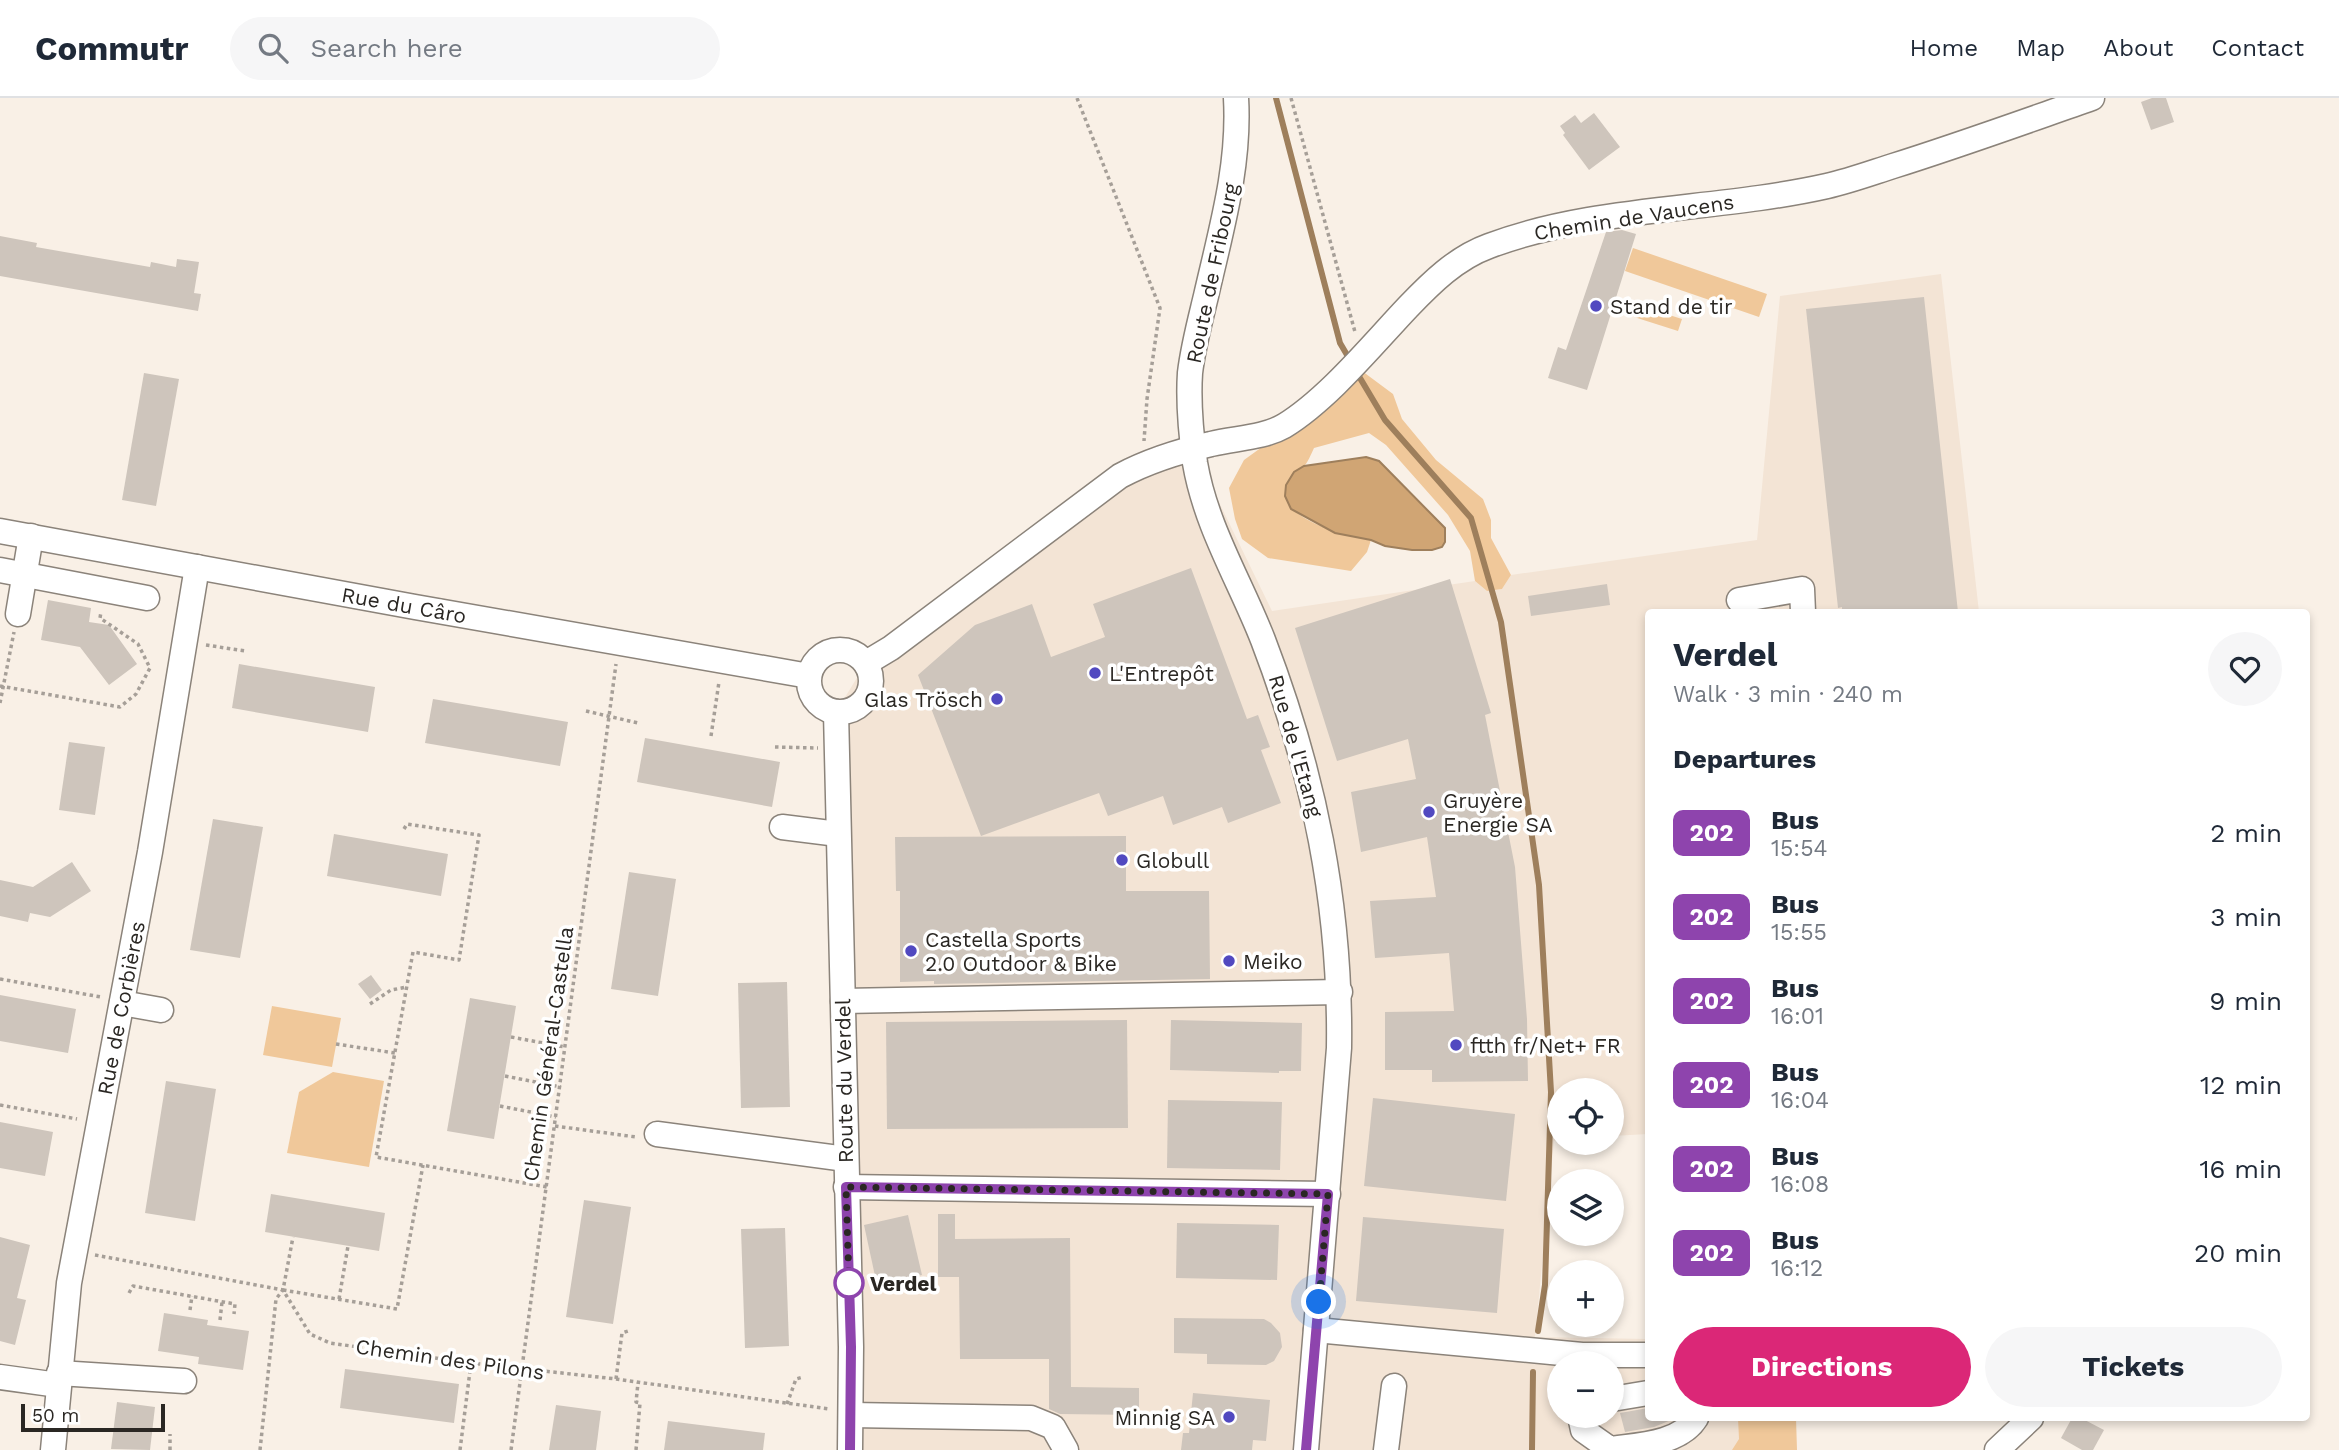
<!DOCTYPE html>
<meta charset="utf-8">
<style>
body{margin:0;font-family:"Work Sans",sans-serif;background:#f6f6f7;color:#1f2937;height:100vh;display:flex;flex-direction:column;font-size:26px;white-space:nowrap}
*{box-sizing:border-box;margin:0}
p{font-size:23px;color:#747a83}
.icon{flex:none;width:38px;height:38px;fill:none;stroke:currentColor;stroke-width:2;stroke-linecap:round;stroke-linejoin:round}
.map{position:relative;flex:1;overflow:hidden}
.drawer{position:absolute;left:1645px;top:511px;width:665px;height:812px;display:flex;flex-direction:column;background:#fff;border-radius:7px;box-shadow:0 4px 10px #0003}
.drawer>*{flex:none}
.badge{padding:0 14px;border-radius:10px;font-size:24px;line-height:46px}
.fabs{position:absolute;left:1547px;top:980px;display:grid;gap:14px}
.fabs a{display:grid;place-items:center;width:77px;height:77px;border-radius:50%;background:#fff;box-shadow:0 4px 10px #0003;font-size:35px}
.scale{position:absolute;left:21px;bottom:18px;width:144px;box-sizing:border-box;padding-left:7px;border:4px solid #2a2723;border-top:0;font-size:19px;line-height:24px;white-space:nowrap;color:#2a2723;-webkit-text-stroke:5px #fff;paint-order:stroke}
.you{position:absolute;width:35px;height:35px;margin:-18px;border:5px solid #fff;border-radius:50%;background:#1a73e8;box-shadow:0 0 0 10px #1a73e833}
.map>.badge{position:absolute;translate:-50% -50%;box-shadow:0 0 0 4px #fff}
h2{padding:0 28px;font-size:26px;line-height:63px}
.round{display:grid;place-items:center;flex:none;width:74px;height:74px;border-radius:37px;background:#f6f6f7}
.headline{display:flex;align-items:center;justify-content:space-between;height:119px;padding:0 28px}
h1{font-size:33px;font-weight:700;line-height:52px}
.action{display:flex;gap:14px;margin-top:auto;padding:14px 28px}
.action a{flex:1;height:80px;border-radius:42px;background:#db2777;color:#fff;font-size:28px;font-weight:700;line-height:80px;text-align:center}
.action a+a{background:#f6f6f7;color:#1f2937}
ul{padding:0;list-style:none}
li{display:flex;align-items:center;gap:21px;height:84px;padding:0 28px}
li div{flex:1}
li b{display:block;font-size:26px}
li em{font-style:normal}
li .badge{min-width:77px;font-weight:700;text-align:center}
header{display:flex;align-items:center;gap:42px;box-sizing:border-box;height:98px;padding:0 35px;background:#fff;border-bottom:2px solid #e0e1e3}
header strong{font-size:33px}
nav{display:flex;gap:38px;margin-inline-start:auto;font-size:24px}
.search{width:490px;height:63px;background:#f6f6f7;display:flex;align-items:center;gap:18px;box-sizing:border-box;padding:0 24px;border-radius:38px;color:#747a83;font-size:26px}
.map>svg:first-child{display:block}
</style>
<header>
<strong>Commutr</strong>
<div class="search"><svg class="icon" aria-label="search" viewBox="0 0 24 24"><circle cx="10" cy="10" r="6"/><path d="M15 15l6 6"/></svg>Search here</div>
<nav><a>Home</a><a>Map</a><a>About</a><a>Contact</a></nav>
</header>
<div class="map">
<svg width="2339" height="1352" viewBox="0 0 2339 1352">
<rect width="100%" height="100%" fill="#f9f0e6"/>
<path fill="#f3e4d5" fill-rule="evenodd" d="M1941 176 1979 514H1648V1036L1612 1038V992H1559V1042L1554 1043 1535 1239 1648 1241V1320H1771L1764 1352H850L836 614 866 565 1098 394 1193 351 1272 513 1475 483 1487 493 1502 491 1511 477 1757 442 1780 198ZM1559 1265H1612V1318H1559Z"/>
<g fill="#f0c89a">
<polygon points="1633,150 1767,196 1759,219 1625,173"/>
<polygon points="1615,200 1682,221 1678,233 1612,212"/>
<path d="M1362 273 1393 296 1402 321 1436 362 1483 401 1491 422V440L1511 477 1502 491 1487 493 1475 483 1470 453 1448 417 1386 347 1369 335 1314 350C1311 356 1308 365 1303 369 1296 376 1289 378 1286 389 1278 422 1348 438 1371 442L1367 454 1351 473 1268 460 1242 441 1235 421 1229 390 1244 362 1328 301Z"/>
<polygon points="272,908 341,920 332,969 263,957"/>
<polygon points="333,974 384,983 369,1069 287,1055 299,994"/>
<polygon points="1738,1320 1796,1320 1797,1352 1732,1352 1739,1341"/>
</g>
<polygon fill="#d0a574" stroke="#9e7f5c" stroke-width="2" points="1366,359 1379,363 1445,430 1445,444 1442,449 1432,452 1412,452 1385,448 1371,442 1335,435 1291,411 1285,398 1286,387 1294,374 1304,368"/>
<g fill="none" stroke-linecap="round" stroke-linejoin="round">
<g stroke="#9e7f5c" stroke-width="6">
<polyline points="1276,0 1340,245 1350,262"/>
<polyline points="1357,275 1385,322 1471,420 1501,524 1539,787 1551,994 1545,1187 1538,1233"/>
<polyline points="1532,1352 1533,1274"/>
</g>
</g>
<g fill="#cec5bc">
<polygon points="2152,0 2166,0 2174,24 2151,32 2141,4"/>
<polygon points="1594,15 1620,49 1589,72 1563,37 1565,35 1560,28 1575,17 1581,25"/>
<polygon points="1622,132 1636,136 1587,292 1548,280 1558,249 1566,252 1606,134"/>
<polygon points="0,138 37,145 36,149 150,169 151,164 176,169 177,161 199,164 194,195 201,196 198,213 0,178"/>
<polygon points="1924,199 1958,514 1842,514 1842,509 1838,510 1806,211"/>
<polygon points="144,275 179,281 156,408 122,402"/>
<polygon points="1191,470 1247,621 1258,617 1270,649 1261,652 1281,705 1228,725 1222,709 1173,727 1163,698 1108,718 1099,695 981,738 918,577 975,527 1032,506 1051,559 1105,539 1093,506"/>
<polygon points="1450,481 1491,615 1485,617 1515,769 1527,921 1528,983 1432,984 1432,972 1385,972 1385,914 1454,913 1449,855 1375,860 1370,803 1436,799 1427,739 1361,754 1351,694 1416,681 1408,641 1337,663 1295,530"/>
<polygon points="1607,486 1610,507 1531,518 1528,498"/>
<polygon points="48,502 91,510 89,524 109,527 137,566 109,587 80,549 41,542"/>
<polygon points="239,566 375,589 368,634 232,610"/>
<polygon points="433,601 568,624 560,668 425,645"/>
<polygon points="645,640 780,664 772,709 637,684"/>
<polygon points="69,644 105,649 95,717 59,712"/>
<polygon points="213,721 263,729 240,860 190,852"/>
<polygon points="334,736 448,756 441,798 327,778"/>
<polygon points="1126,738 1126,793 1209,793 1210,881 934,886 934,883 900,884 900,793 896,793 895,739"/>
<polygon points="72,764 91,793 50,819 30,815 28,824 0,818 0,782 33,789"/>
<polygon points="629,774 676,781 658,898 611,891"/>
<polygon points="371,877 382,892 370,901 358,886"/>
<polygon points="787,884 790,1009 741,1010 738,885"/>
<polygon points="0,897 76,911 68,955 0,943"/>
<polygon points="470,900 516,908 494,1041 447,1033"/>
<polygon points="1127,922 1128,1030 887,1031 886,924"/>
<polygon points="1171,922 1302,925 1301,973 1279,973 1279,975 1170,972"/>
<polygon points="166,983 216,991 195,1123 145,1115"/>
<polygon points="1373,1000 1515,1016 1506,1103 1364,1088"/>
<polygon points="1168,1002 1282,1004 1280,1072 1167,1070"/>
<polygon points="0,1024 53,1034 45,1078 0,1070"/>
<polygon points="271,1096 385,1115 379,1153 265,1134"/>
<polygon points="584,1102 631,1109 613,1226 566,1219"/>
<polygon points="938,1116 955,1116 955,1141 1070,1140 1071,1289 1139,1290 1139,1317 1060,1316 1049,1311 1049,1261 960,1261 959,1179 938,1179"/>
<polygon points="908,1117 922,1177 877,1187 864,1127"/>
<polygon points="1363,1119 1504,1131 1497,1215 1356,1203"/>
<polygon points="1177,1125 1279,1127 1277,1182 1176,1180"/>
<polygon points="785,1130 789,1248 745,1250 741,1131"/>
<polygon points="0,1139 30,1147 17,1200 26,1202 15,1247 0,1243"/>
<polygon points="164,1215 208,1222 207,1227 249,1233 243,1272 198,1266 199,1259 158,1253"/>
<polygon points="1174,1220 1264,1221 1271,1225 1280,1235 1282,1249 1274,1263 1266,1267 1207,1266 1207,1256 1174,1255"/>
<polygon points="345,1271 459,1286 454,1325 340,1310"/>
<polygon points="1193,1295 1270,1302 1266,1343 1253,1342 1252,1352 1181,1352 1183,1335 1189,1335"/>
<polygon points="117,1304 155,1309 150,1352 111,1351"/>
<polygon points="556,1307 601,1313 596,1352 549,1352"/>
<polygon points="1648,1310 1648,1320 1676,1320 1654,1329 1625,1334 1620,1315"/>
<polygon points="2072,1320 2081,1320 2104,1332 2093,1352 2082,1352 2061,1340"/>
<polygon points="668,1323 765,1335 763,1352 664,1352"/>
</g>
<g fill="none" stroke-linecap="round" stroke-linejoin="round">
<defs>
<g id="minor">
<path d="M1236 0C1240 68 1221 132 1206 198 1200 223 1193 249 1190 275 1188 305 1191 336 1195 365 1206 429 1240 483 1263 542 1314 675 1341 807 1339 950L1306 1352"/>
<polyline points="0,433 415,509 809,578"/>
<polyline points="0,472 147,500"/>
<polyline points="1739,502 1802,491 1803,514"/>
<polyline points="18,516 31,438"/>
<circle cx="840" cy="583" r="31"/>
<path d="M866 565 891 550 1120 378C1148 363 1180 353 1211 346 1235 340 1263 340 1284 328 1328 301 1372 247 1408 209 1431 185 1456 160 1489 148 1595 108 1716 113 1827 88 1849 83 1871 75 1893 68 1960 47 2026 23 2092 0"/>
<polyline points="836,614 851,1249 850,1352"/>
<polyline points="782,729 838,736"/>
<polyline points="843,903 1340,894"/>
<polyline points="122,905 161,912"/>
<polyline points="657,1036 846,1061"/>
<polyline points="846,1089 1328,1096"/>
<polyline points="1316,1232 1582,1257 1648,1257"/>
<polyline points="59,1275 184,1283"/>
<polyline points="0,1279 58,1287"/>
<polyline points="1612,1301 1648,1295"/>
<polyline points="851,1317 1031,1320 1053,1329 1066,1352"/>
<path d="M1580 1318 1583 1332 1610 1351C1638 1347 1680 1346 1696 1320"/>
<polyline points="53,1352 69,1185 150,754 197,469"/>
<polyline points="1386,1352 1394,1288"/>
<polyline points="1997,1352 2031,1320"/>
</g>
</defs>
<use href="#minor" stroke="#8b837a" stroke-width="27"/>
<g stroke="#a69f98" stroke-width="3.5" stroke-dasharray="3.5 3.5" stroke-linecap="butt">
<polyline points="1077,0 1160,210 1147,301 1144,343"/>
<polyline points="1291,0 1355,234"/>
<polyline points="206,547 245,553"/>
<polyline points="0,588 120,609 136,596 150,570 138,546 100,520 101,514"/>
<polyline points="0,605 14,534"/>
<polyline points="586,613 638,625"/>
<polyline points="711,638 719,584"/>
<polyline points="775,649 818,650"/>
<polyline points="404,731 407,726 479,737 459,862 413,854 376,1059 547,1089"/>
<polyline points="0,881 101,899"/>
<polyline points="370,906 391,892 407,889"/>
<polyline points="511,939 565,949"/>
<polyline points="336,946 395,955"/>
<polyline points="505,978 561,989"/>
<polyline points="0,1007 77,1021"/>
<polyline points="500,1008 556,1019"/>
<polyline points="555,1028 636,1039"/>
<polyline points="95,1157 283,1192 310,1236 330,1245 471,1265 616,1281 829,1311"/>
<polyline points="283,1192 397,1211 423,1067"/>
<polyline points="129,1195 133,1188 235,1206 234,1216"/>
<polyline points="339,1201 348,1148"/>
<polyline points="190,1212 192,1198"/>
<polyline points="220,1222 222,1204"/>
<polyline points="616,1281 622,1235 628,1233"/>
<polyline points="787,1306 796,1281 803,1279"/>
<polyline points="170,1352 170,1336"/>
<polyline points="260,1352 276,1201 283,1192 293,1139"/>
<polyline points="460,1352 471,1265"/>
<polyline points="511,1352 616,566"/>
<polyline points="636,1352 640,1305 636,1304 638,1285"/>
</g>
<use href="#minor" stroke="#fff" stroke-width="24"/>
</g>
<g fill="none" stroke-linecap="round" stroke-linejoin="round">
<defs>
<polyline id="line" points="850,1352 851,1249 846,1089 1328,1096 1306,1352"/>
</defs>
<use href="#line" stroke="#fff" stroke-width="16"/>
<use href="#line" stroke="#8e44ad" stroke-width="10"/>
<polyline stroke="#2a2723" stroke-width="7" stroke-dasharray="0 12.6" points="849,1185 846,1089 1328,1096 1319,1204"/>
</g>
<g fill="#5149c0" stroke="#fff" stroke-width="2.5">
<circle cx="1596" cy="208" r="7"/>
<circle cx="1095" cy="575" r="7"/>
<circle cx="997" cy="601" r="7"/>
<circle cx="1429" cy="714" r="7"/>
<circle cx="1122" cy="762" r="7"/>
<circle cx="911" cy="853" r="7"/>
<circle cx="1229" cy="863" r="7"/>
<circle cx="1456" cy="947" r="7"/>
<circle cx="1229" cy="1319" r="7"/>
</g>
<circle fill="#fff" stroke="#8e44ad" stroke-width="3.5" cx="849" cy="1185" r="14"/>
<g text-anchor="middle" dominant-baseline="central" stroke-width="7" stroke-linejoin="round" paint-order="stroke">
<g font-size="21" fill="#2a2723" stroke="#fff">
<text transform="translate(1634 119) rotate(-9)">Chemin de Vaucens</text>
<text transform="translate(1212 175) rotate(-78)">Route de Fribourg</text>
<text transform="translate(404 507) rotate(10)">Rue du Câro</text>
<text transform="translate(1296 648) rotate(74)">Rue de l'Etang</text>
<text transform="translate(121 910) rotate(-79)">Rue de Corbières</text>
<text transform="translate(548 956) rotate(-82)">Chemin Général-Castella</text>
<text transform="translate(844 983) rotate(-91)">Route du Verdel</text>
<text transform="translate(450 1261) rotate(8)">Chemin des Pilons</text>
</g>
<g font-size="21" fill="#2a2723" stroke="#fff" text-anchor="start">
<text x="1610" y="208">Stand de tir</text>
<text x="1109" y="575">L'Entrepôt</text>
<text x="983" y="601" text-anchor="end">Glas Trösch</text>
<text x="1443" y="702">Gruyère<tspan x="1443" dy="24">Energie SA</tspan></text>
<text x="1136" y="762">Globull</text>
<text x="925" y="841">Castella Sports<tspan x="925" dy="24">2.0 Outdoor &amp; Bike</tspan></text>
<text x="1243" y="863">Meiko</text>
<text x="1470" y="947">ftth fr/Net+ FR</text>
<text x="1215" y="1319" text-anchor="end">Minnig SA</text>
</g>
<g font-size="21" font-weight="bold" fill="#2a2723" stroke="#fff" text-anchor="start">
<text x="870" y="1185">Verdel</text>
</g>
</g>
</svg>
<div class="fabs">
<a><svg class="icon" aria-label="locate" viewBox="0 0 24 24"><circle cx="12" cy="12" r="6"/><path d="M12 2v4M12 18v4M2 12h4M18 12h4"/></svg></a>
<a><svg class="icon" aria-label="layers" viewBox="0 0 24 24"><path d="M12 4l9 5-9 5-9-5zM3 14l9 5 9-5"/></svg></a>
<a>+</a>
<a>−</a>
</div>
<div class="scale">50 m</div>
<div class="you" style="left:1319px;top:1204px"></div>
<section class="drawer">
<div class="headline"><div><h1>Verdel</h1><p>Walk · 3 min · 240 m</p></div><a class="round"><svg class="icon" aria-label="heart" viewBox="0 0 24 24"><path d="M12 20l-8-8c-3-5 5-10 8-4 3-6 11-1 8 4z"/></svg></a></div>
<h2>Departures</h2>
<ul>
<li><span class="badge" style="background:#8e44ad;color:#fff">202</span><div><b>Bus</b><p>15:54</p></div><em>2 min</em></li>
<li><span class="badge" style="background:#8e44ad;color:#fff">202</span><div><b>Bus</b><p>15:55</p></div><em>3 min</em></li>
<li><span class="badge" style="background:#8e44ad;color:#fff">202</span><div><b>Bus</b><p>16:01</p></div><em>9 min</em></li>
<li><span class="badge" style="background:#8e44ad;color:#fff">202</span><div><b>Bus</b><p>16:04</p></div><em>12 min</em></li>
<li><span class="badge" style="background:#8e44ad;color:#fff">202</span><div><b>Bus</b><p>16:08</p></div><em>16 min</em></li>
<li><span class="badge" style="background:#8e44ad;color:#fff">202</span><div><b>Bus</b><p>16:12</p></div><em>20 min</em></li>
</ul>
<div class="action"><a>Directions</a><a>Tickets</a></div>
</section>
</div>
